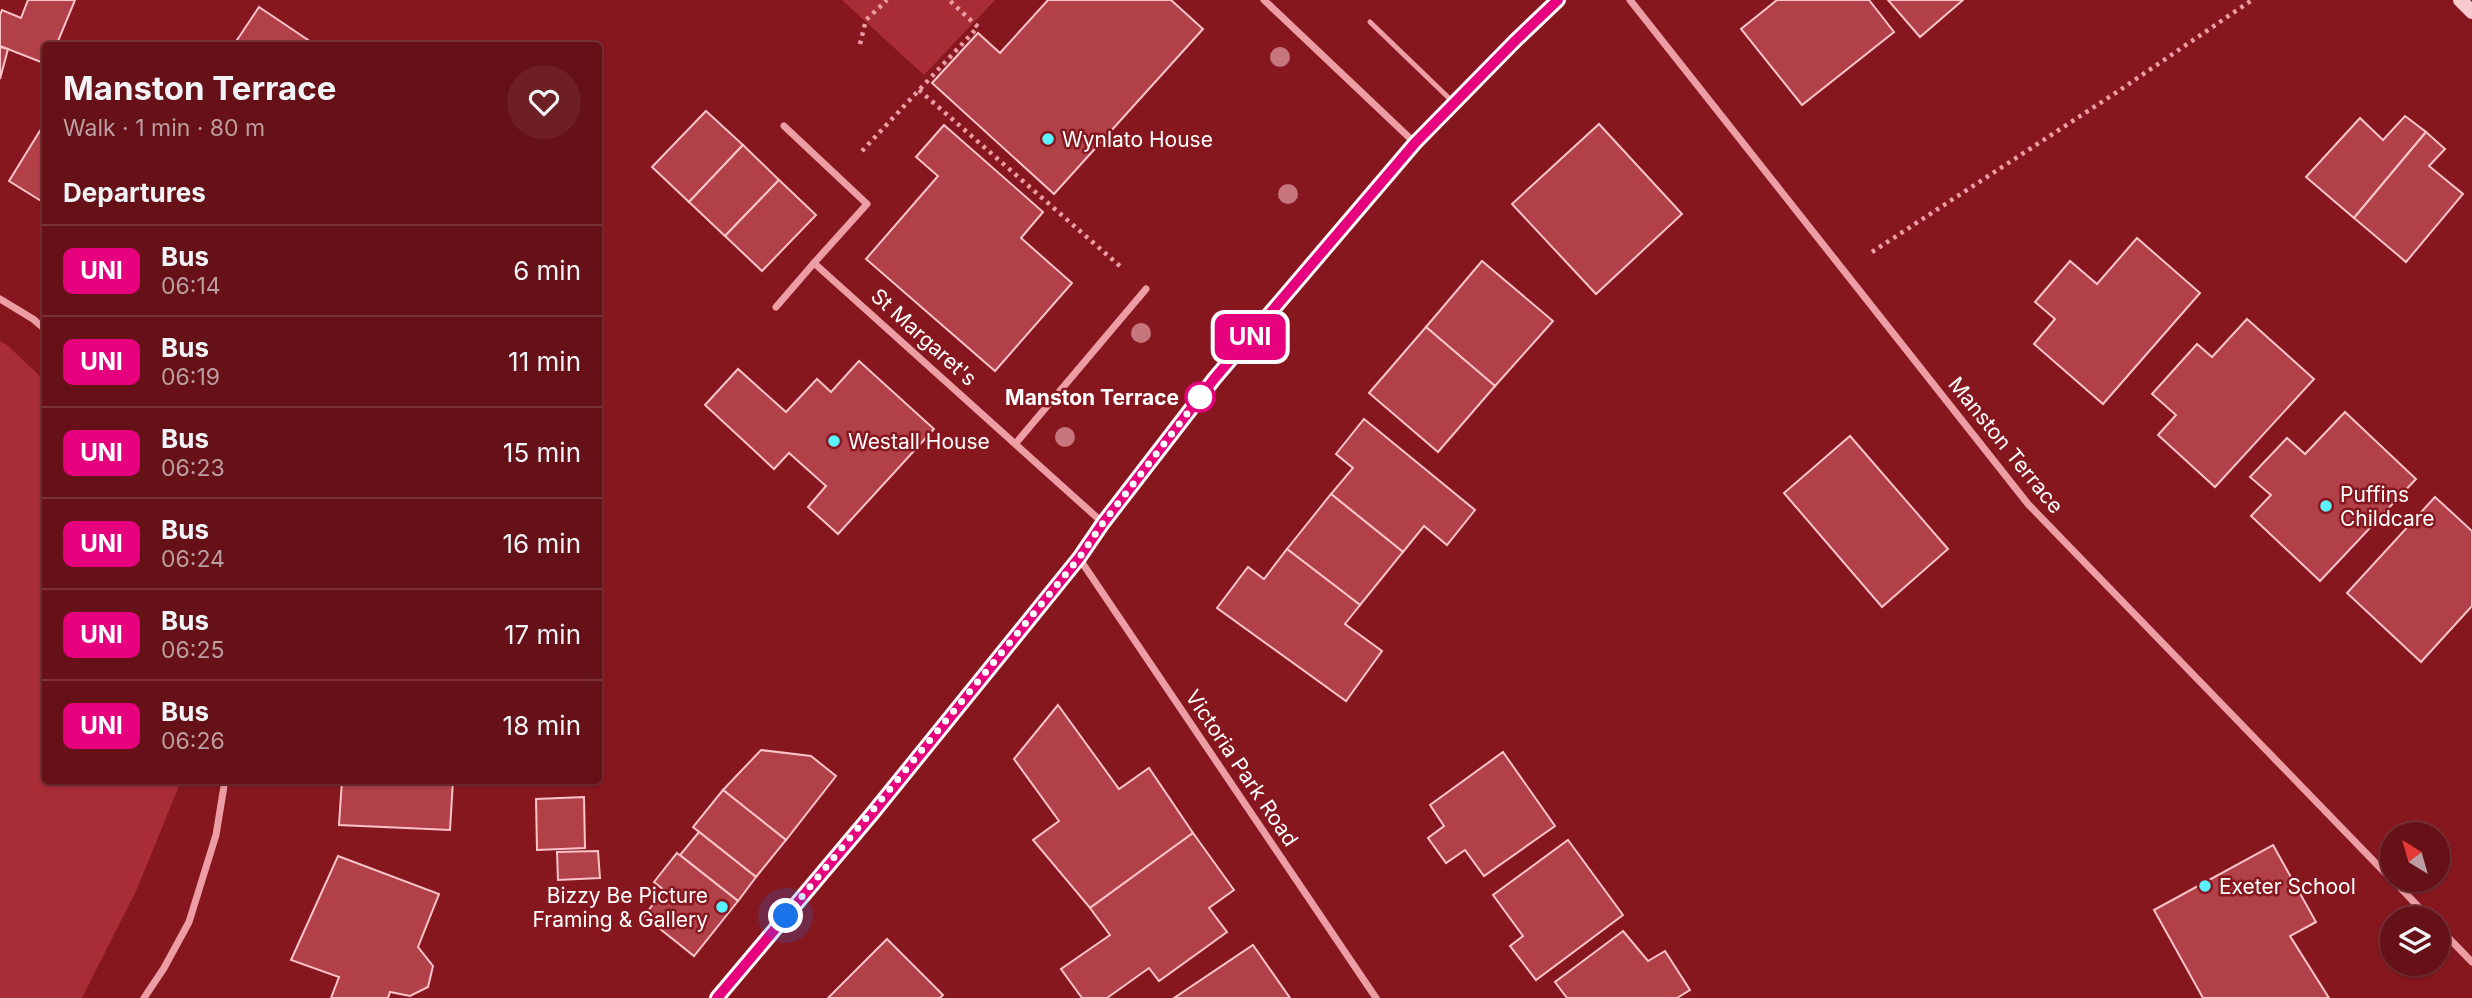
<!DOCTYPE html>
<meta charset="utf-8">
<style>
body{margin:0;font-family:Inter,sans-serif;background:#6d1f24;color:#f1f3f6;height:100vh;display:flex;flex-direction:column;font-size:26px;white-space:nowrap}
*{box-sizing:border-box;margin:0}
p{font-size:23px;color:#bc9da1}
.icon{flex:none;width:38px;height:38px;fill:none;stroke:currentColor;stroke-width:2;stroke-linecap:round;stroke-linejoin:round}
.map{position:relative;flex:1;overflow:hidden}
.panel{position:absolute;left:42px;top:42px;width:560px;height:742px;display:flex;flex-direction:column;background:#651117;border-radius:7px;box-shadow:0 2px 5px #0004,0 0 0 2px #793136}
.panel>*{flex:none}
.badge{padding:0 14px;border-radius:10px;font-size:24px;line-height:46px}
.needle{width:46px;rotate:323deg}
.tools{position:absolute;left:2380px;top:822px;display:grid;gap:14px}
.tools a{display:grid;place-items:center;width:70px;height:70px;border-radius:50%;background:#651117;box-shadow:0 2px 5px #0004,0 0 0 2px #793136;font-size:35px}
.you{position:absolute;width:35px;height:35px;margin:-18px;border:5px solid #fff;border-radius:50%;background:#1a73e8;box-shadow:0 0 0 10px #1a73e833}
.map>.badge{position:absolute;translate:-50% -50%;box-shadow:0 0 0 4px #fff}
h2{padding:0 21px;font-size:26px;line-height:63px}
.round{display:grid;place-items:center;flex:none;width:74px;height:74px;border-radius:37px;background:#6d1f24}
.overview{display:flex;align-items:center;justify-content:space-between;height:119px;padding:0 21px}
h1{font-size:33px;font-weight:700;line-height:52px}
ul{padding:0;list-style:none}
li{display:flex;align-items:center;gap:21px;height:91px;padding:0 21px;border-top:2px solid #793136}
li div{flex:1}
li b{display:block;font-size:26px}
li em{font-style:normal}
li .badge{min-width:77px;font-weight:700;text-align:center}
.map>svg:first-child{display:block}
</style>
<div class="map">
<svg width="2472" height="998" viewBox="0 0 2472 998">
<rect width="100%" height="100%" fill="#87171f"/>
<g fill="#a82d37">
<polygon points="842,0 995,0 924,75"/>
<polygon points="0,341 7,345 45,381 46,780 181,781 137,889 82,998 0,998"/>
</g>
<g fill="#b14049" stroke="#fac4c8" stroke-width="2">
<polygon points="28,0 75,0 56,46 46,46 46,64 0,46 0,15 2,10 21,18"/>
<polygon points="1048,0 1171,0 1203,29 1054,194 932,83 978,33 1000,53"/>
<polygon points="1777,0 1869,0 1894,32 1802,105 1741,29"/>
<polygon points="1888,0 1963,0 1920,37"/>
<polygon points="259,7 317,46 233,46"/>
<polygon points="0,47 8,49 0,79"/>
<polygon points="706,111 743,145 689,202 652,167"/>
<polygon points="2405,116 2426,132 2354,218 2306,177 2360,118 2383,140"/>
<polygon points="46,121 46,204 9,181"/>
<polygon points="1599,124 1682,214 1596,294 1512,204"/>
<polygon points="944,125 1043,212 1021,238 1072,283 995,371 866,259 938,176 916,157"/>
<polygon points="2426,132 2445,149 2429,166 2463,194 2406,262 2354,218"/>
<polygon points="743,145 779,180 725,236 689,202"/>
<polygon points="779,180 816,215 762,271 725,236"/>
<polygon points="2137,238 2200,293 2103,404 2034,344 2055,319 2035,302 2070,261 2097,284"/>
<polygon points="1482,261 1553,321 1495,386 1426,327"/>
<polygon points="2247,319 2314,379 2215,487 2158,435 2176,415 2152,394 2197,344 2212,357"/>
<polygon points="1426,327 1495,386 1438,452 1369,393"/>
<polygon points="859,361 934,429 838,534 808,507 826,486 789,453 774,469 705,405 738,369 786,412 817,379 831,392"/>
<polygon points="2345,412 2416,479 2320,581 2251,516 2271,495 2250,477 2287,438 2305,454"/>
<polygon points="1364,419 1475,510 1447,545 1424,526 1403,552 1331,494 1353,468 1336,454"/>
<polygon points="1850,436 1948,549 1882,607 1784,493"/>
<polygon points="1331,494 1403,552 1360,605 1287,549"/>
<polygon points="2435,497 2472,531 2472,606 2421,662 2347,593"/>
<polygon points="1287,549 1360,605 1345,624 1382,651 1346,701 1217,608 1248,567 1264,579"/>
<polygon points="1058,705 1119,789 1149,768 1193,833 1090,908 1033,840 1059,821 1014,759"/>
<polygon points="761,750 811,756 836,776 786,840 723,790"/>
<polygon points="1503,752 1555,826 1484,876 1465,850 1446,863 1428,838 1444,826 1430,805"/>
<polygon points="342,780 453,780 450,830 339,825"/>
<polygon points="723,790 786,840 756,877 693,827"/>
<polygon points="584,797 585,848 537,850 536,799"/>
<polygon points="699,832 756,877 738,901 680,855"/>
<polygon points="1193,833 1234,890 1209,908 1227,932 1159,981 1149,968 1107,998 1082,998 1061,969 1110,935 1090,908"/>
<polygon points="1568,840 1623,915 1536,980 1510,946 1523,936 1493,895"/>
<polygon points="2273,845 2316,922 2290,936 2329,998 2203,998 2154,910"/>
<polygon points="598,851 600,878 558,880 557,852"/>
<polygon points="677,853 738,901 694,956 644,916 664,890 654,882"/>
<polygon points="338,856 439,894 418,947 433,966 428,987 410,996 390,992 388,998 331,998 339,977 291,960"/>
<polygon points="1623,931 1648,961 1665,951 1690,990 1677,998 1567,998 1555,982"/>
<polygon points="887,939 943,995 940,998 828,998"/>
<polygon points="1253,945 1290,998 1174,998"/>
</g>
<g fill="none" stroke-linecap="round" stroke-linejoin="round">
<g stroke="#ed9ea5" stroke-width="4.5" stroke-dasharray="3.5 5" stroke-linecap="butt">
<polyline points="860,44 866,20 887,0"/>
<polyline points="919,90 1121,267"/>
<polyline points="862,151 978,27 949,0"/>
<polyline points="1872,252 2117,92 2252,0"/>
</g>
<polyline stroke="#ed9ea5" stroke-width="5" points="1370,22 1454,103"/>
<g stroke="#ed9ea5" stroke-width="7">
<polyline points="1264,0 1415,143"/>
<polyline points="1630,0 2028,504 2392,880"/>
<polyline points="784,126 867,204 814,263 1103,523"/>
<polyline points="0,299 33,319 46,330"/>
<polyline points="776,307 814,263"/>
<polyline points="1016,443 1146,289"/>
<polyline points="1079,558 1376,998"/>
<polyline points="2393,880 2430,919"/>
<polyline points="2438,927 2472,962"/>
<polyline points="144,998 164,968 189,922 216,835 225,780"/>
<polyline points="717,998 872,814 1079,558 1103,523 1215,378 1415,143 1515,40 1558,0"/>
</g>
<polyline stroke="#f9cbce" stroke-width="14" points="2460,0 2472,12"/>
</g>
<g fill="#c6767c">
<circle cx="1280" cy="57" r="10"/>
<circle cx="1288" cy="194" r="10"/>
<circle cx="1141" cy="333" r="10"/>
<circle cx="1065" cy="437" r="10"/>
</g>
<g fill="none" stroke-linecap="round" stroke-linejoin="round">
<defs>
<polyline id="line" points="717,998 872,814 1079,558 1103,523 1214,379 1415,143 1516,40 1558,0"/>
</defs>
<use href="#line" stroke="#fff" stroke-width="16"/>
<use href="#line" stroke="#e6007e" stroke-width="10"/>
<polyline stroke="#fff" stroke-width="7" stroke-dasharray="0 12.6" points="786,916 1079,558 1103,523 1200,397"/>
</g>
<g fill="#5bf2ff" stroke="#87171f" stroke-width="2.5">
<circle cx="1048" cy="139" r="7"/>
<circle cx="834" cy="441" r="7"/>
<circle cx="2326" cy="506" r="7"/>
<circle cx="2205" cy="886" r="7"/>
<circle cx="722" cy="907" r="7"/>
</g>
<circle fill="#fff" stroke="#e6007e" stroke-width="3.5" cx="1200" cy="397" r="14"/>
<g text-anchor="middle" dominant-baseline="central" stroke-width="5" stroke-linejoin="round" paint-order="stroke">
<g font-size="21" fill="#fff" stroke="#87171f" text-anchor="start">
<text x="1062" y="139">Wynlato House</text>
<text x="848" y="441">Westall House</text>
<text x="2340" y="494">Puffins<tspan x="2340" dy="24">Childcare</tspan></text>
<text x="2219" y="886">Exeter School</text>
<text x="708" y="895" text-anchor="end">Bizzy Be Picture<tspan x="708" dy="24">Framing &amp; Gallery</tspan></text>
</g>
<g font-size="21" fill="#fff" stroke="#87171f">
<text transform="translate(924 337) rotate(42)">St Margaret's</text>
<text transform="translate(2006 445) rotate(51)">Manston Terrace</text>
<text transform="translate(1242 768) rotate(56)">Victoria Park Road</text>
</g>
<g font-size="21" font-weight="bold" fill="#fff" stroke="#87171f" text-anchor="end">
<text x="1179" y="397">Manston Terrace</text>
</g>
</g>
</svg>
<div class="tools">
<a><svg class="needle" viewBox="-14 -14 28 28"><path d="M0-13l5 13h-10z" fill="#e53935"/><path d="M0 13l5-13h-10z" fill="#bc9da1"/></svg></a>
<a><svg class="icon" aria-label="layers" viewBox="0 0 24 24"><path d="M12 4l9 5-9 5-9-5zM3 14l9 5 9-5"/></svg></a>
</div>
<div class="you" style="left:786px;top:916px"></div>
<b class="badge" style="left:1250px;top:337px;background:#e6007e;color:#fff">UNI</b>
<section class="panel">
<div class="overview"><div><h1>Manston Terrace</h1><p>Walk · 1 min · 80 m</p></div><a class="round"><svg class="icon" aria-label="heart" viewBox="0 0 24 24"><path d="M12 20l-8-8c-3-5 5-10 8-4 3-6 11-1 8 4z"/></svg></a></div>
<h2>Departures</h2>
<ul>
<li><span class="badge" style="background:#e6007e;color:#fff">UNI</span><div><b>Bus</b><p>06:14</p></div><em>6 min</em></li>
<li><span class="badge" style="background:#e6007e;color:#fff">UNI</span><div><b>Bus</b><p>06:19</p></div><em>11 min</em></li>
<li><span class="badge" style="background:#e6007e;color:#fff">UNI</span><div><b>Bus</b><p>06:23</p></div><em>15 min</em></li>
<li><span class="badge" style="background:#e6007e;color:#fff">UNI</span><div><b>Bus</b><p>06:24</p></div><em>16 min</em></li>
<li><span class="badge" style="background:#e6007e;color:#fff">UNI</span><div><b>Bus</b><p>06:25</p></div><em>17 min</em></li>
<li><span class="badge" style="background:#e6007e;color:#fff">UNI</span><div><b>Bus</b><p>06:26</p></div><em>18 min</em></li>
</ul>
</section>
</div>
